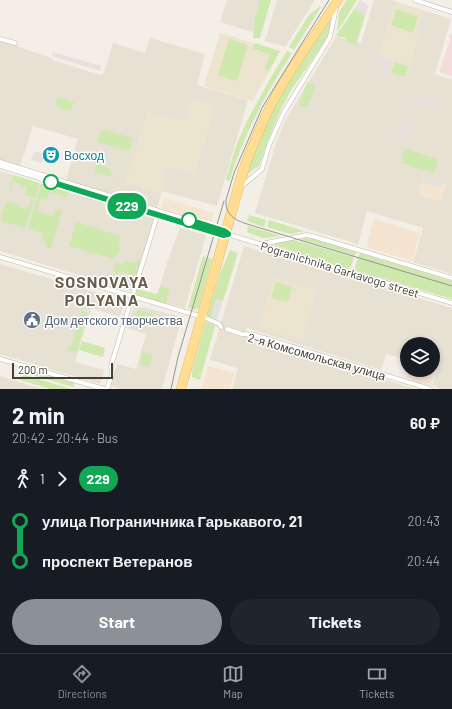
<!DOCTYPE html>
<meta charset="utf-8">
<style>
body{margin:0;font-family:Barlow,sans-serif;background:#20242c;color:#f1f3f6;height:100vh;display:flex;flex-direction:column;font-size:15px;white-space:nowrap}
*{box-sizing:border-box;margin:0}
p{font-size:13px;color:#9ea1a6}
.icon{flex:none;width:22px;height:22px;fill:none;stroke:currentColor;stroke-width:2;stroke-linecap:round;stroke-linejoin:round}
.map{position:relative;height:389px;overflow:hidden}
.details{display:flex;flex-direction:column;background:#171b24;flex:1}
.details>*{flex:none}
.badge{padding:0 8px;border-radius:13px;font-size:14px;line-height:26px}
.fabs{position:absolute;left:400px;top:337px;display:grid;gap:8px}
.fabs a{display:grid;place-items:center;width:40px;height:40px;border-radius:50%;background:#171b24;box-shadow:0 2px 6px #0003;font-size:20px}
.scale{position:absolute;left:12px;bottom:10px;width:101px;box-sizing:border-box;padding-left:4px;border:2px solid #463f35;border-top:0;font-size:11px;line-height:14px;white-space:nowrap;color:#463f35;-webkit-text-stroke:3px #fff;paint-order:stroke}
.map>.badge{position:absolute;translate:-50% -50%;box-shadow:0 0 0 2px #fff}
.legs{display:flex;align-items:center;gap:6px;height:44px;padding:0 12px;font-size:13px}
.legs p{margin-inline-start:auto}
.head{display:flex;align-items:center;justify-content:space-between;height:68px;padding:0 12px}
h1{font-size:22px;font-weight:700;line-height:30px}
.action{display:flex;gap:8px;margin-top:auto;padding:8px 12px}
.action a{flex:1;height:46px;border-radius:24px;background:#8c9099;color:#fff;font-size:16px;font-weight:700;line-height:46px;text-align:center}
.action a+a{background:#20242c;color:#f1f3f6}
ul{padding:0 12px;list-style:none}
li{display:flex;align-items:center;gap:14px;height:40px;font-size:15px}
li i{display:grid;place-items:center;width:6px;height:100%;margin:0 5px;background:currentColor}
li i::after{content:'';width:10px;height:10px;margin:-5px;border:3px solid;border-radius:50%;background:#171b24}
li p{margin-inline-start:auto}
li:first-child i{background:linear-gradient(#0000 50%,currentColor 0)}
li:last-child i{background:linear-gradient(currentColor 50%,#0000 0)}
.dock{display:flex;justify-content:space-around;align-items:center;height:56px;border-top:1px solid #363941;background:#171b24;font-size:11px;color:#9ea1a6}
.dock a{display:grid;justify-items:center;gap:2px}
.dock .active{color:#8c9099}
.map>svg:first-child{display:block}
</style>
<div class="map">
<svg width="452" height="389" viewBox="0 0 452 389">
<rect width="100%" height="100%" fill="#f3efe6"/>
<g fill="#e7e1d4">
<polygon points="227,0 261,0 252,32 220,22"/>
<polygon points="277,0 315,0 285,47 265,41"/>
<polygon points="374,0 391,0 451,19 435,74 452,80 452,274 413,262 423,228 367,211 358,244 255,213 276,143 285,121 336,37 361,43"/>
<polygon points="150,38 205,54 197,85 248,100 217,206 162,191 157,208 101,192 66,180 78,139 33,126 20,166 0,160 0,40 51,58 55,61 100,75 104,73 113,43 145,53"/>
<polygon points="0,171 154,218 132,291 0,251"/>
<polygon points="180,228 206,235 185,308 156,300 167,263"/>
<polygon points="244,246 452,308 452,389 442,389 432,386 437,368 433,367 433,344 407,344 407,360 386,354 381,370 247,328 245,337 416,389 232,389 238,368 210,360"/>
<polygon points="0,264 125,301 120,317 91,308 89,315 75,362 104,370 100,384 0,354"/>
<polygon points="134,305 182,317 162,389 121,389 111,386 117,364 136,369 146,334 127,328"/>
<polygon points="0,376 42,389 0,389"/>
</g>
<g fill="#f5e5d0">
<polygon points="423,177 446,184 441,202 418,195"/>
<polygon points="164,198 214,213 211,224 161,208"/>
<polygon points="374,219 420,233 412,261 366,247"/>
<polygon points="208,366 235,373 230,389 201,389"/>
<polygon points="408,370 435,371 431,386 406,378"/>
</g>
<g fill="#ece4cf">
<polygon points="395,2 423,11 416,32 420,34 406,79 389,74 393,61 378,56"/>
<polygon points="220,33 280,51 253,101 204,86"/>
<polygon points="191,99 216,106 195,176 168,168 161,194 125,183 147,111 182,120 185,118"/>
<polygon points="274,277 317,290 302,341 259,328"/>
</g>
<polygon fill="#f4dcd9" points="452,34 452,76 439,72 450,40 449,36"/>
<g fill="#cfe8ae">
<polygon points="260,0 271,0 260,38 253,38 254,22"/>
<polygon points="347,0 357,0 337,32 339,12"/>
<polygon points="320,6 321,7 294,50 289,47 309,15"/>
<polygon points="355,8 365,16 356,45 345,41 346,38 336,36"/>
<polygon points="396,9 418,16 413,33 391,25"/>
<polygon points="329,21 332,23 328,37 292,89 282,107 267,143 259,166 246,175 265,126 283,91"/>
<polygon points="229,39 248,45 237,81 218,75"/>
<polygon points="255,43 280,51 269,71 265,69 270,54 253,49"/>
<path d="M287 51 292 53C266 93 243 136 229 182L226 179 236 146 247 121 271 77Z"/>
<polygon points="395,62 408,66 405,77 391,73"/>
<polygon points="307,82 315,85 308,107 299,105"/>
<polygon points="58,97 74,102 71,111 55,106"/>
<polygon points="101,129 133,138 129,151 97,142"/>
<polygon points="405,149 438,159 434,173 401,163"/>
<polygon points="97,164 109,168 115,178 94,172"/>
<polygon points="13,175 39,183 35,198 25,195 27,187 13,182 10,191 9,190"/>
<polygon points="41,184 68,192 67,197 49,192 47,200 37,198"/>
<polygon points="31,199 34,200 25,228 0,221 6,201 19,205 18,207 27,209"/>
<polygon points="36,200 40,201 38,211 53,216 56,209 62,211 51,249 45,247 46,242 42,241 43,234 29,229 28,228"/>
<polygon points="249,215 266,220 264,227 247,221"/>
<polygon points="269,220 304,231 290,234 267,227"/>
<polygon points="76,222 121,236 118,246 121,247 118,256 115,255 114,259 69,246"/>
<polygon points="248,226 281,236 263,238 247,232"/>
<polygon points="305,238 314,239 356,252 355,256 300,239"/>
<polygon points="294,240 354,257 350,269 274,245 276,243"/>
<polygon points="230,250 238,253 223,301 216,299 211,318 207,317 220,274"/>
<polygon points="360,253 452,281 452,299 354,270"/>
<polygon points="203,256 212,259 199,307 195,310 188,308"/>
<polygon points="137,260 141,262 136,276 120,272 122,277 121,281 117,280 116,273 113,272 115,263 121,265 126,261 134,263"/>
<polygon points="276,282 292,287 288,302 271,298"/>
<polygon points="160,286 170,289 166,304 135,294 137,289 157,294"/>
<polygon points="138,310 154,314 150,326 134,322"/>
<polygon points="82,311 88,313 77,352 71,351 70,353 67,348 71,346"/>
<polygon points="206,322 212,323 215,326 200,380 192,377 192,371"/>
<polygon points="82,341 105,348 103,357 79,350"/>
<polygon points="143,352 153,355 149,367 139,364"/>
<polygon points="23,368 74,383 73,387 22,372"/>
<polygon points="22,374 71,389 50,389 20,380"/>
</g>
<g fill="#e4e1de">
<polygon points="360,0 367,4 368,8 365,16 355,8"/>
<polygon points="53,52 101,66 100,71 52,56"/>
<polygon points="377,58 390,62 387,72 380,70 381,66 375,64"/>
<polygon points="416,95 439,102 436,110 413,103"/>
<polygon points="402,122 410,125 405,141 397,138"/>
<polygon points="34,151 44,154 42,163 31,160"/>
<polygon points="424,177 443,182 441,188 422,182"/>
<polygon points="120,271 134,276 130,289 116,284 117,280 121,281 122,278 118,276"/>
<polygon points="216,299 223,301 217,320 211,318"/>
</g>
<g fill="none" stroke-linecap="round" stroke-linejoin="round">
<defs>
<g id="minor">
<polyline points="415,0 452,12"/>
<polyline points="0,39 15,43"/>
<polyline points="0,162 224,231 227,234 452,303"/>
<polyline points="0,166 223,235 225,235"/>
<polyline points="242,186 262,169 269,145 284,112 330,37 336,8"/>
<polyline points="261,244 307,235 312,236 452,278"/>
<polyline points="0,257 206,318 219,324 221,327"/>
<polyline points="227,329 242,334 254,335 430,389"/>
<polyline points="0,359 104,389"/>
<polyline points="107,389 112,374 111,366 113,359 158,213"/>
</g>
<g id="major">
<path d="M179 389 241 170C251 144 262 117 276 92 294 60 316 31 336 0"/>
<path d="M183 389 248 163C257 140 266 117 278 96 296 62 320 32 340 0"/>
</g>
</defs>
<use href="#minor" stroke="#c2b9ab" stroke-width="5"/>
<use href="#major" stroke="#e5bb62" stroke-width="6"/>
<use href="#minor" stroke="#fff" stroke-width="4"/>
<use href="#major" stroke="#ffde93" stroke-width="5"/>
<g stroke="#959595" stroke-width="1">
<path d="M329 0 274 88 262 108 234 173 226 200C225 215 235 220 247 224L452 286"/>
<polyline points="171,389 178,357 224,201"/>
</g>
</g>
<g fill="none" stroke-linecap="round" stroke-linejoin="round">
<defs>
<polyline id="line-1" points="51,182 223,235 228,234 224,231 189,220"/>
</defs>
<use href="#line-1" stroke="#fff" stroke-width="9"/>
<use href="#line-1" stroke="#10a855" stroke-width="6"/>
</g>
<defs>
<symbol id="theatre-disc" viewBox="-11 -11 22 22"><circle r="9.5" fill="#0f9aa8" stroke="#fff"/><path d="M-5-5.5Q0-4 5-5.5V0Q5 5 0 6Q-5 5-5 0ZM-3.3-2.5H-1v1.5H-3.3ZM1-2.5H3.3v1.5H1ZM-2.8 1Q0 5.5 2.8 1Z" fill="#fff"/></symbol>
<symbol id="civic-disc" viewBox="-11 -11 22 22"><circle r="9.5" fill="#5c6f8a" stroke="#fff"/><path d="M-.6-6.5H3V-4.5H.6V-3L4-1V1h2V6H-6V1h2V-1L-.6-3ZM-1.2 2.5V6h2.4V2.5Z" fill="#fff"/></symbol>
</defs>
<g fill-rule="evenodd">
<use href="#theatre-disc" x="41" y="145" width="20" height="20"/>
<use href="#civic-disc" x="22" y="310" width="20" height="20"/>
</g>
<g fill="#fff" stroke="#10a855" stroke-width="2">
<circle cx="51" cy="182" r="7"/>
<circle cx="189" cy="220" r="7"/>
</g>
<g text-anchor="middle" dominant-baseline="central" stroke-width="3" stroke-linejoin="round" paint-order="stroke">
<g font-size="12" fill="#0d838f" stroke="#fff" text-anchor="start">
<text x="64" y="155">Восход</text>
</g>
<g font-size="12" fill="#463f35" stroke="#fff">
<text transform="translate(340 269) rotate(17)">Pogranichnika Garkavogo street</text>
<text transform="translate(317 356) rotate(16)">2-я Комсомольская улица</text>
</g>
<g font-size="12" fill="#4e5e75" stroke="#fff" text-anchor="start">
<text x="45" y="320">Дом детского творчества</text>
</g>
<g font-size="16" font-weight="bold" letter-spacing="1" fill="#695d4c" stroke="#fff">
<text x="102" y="281">SOSNOVAYA<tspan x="102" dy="18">POLYANA</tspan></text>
</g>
</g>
</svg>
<div class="fabs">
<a><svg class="icon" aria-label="layers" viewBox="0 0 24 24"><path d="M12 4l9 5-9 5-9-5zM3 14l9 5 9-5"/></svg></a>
</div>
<div class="scale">200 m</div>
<b class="badge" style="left:127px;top:206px;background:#10a855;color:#fff">229</b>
</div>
<section class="details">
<div class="head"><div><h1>2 min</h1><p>20:42 – 20:44 · Bus</p></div><b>60 ₽</b></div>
<div class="legs"><svg class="icon" aria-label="walk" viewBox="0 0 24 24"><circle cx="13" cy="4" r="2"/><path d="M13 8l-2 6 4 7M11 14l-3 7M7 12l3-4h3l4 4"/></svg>1<svg class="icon" aria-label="forward" viewBox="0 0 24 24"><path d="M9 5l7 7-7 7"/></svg><b class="badge" style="background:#10a855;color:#fff">229</b></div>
<ul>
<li><i style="color:#10a855"></i><b>улица Пограничника Гарькавого, 21</b><p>20:43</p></li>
<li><i style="color:#10a855"></i><b>проспект Ветеранов</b><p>20:44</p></li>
</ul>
<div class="action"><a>Start</a><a>Tickets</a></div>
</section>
<nav class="dock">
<a class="active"><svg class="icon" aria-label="directions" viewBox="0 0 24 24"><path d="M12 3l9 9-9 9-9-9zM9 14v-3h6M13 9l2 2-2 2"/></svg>Directions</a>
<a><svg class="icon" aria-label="map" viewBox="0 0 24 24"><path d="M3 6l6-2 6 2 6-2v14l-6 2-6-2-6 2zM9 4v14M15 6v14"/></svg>Map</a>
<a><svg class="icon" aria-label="tickets" viewBox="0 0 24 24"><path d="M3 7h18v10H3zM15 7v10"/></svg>Tickets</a>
</nav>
